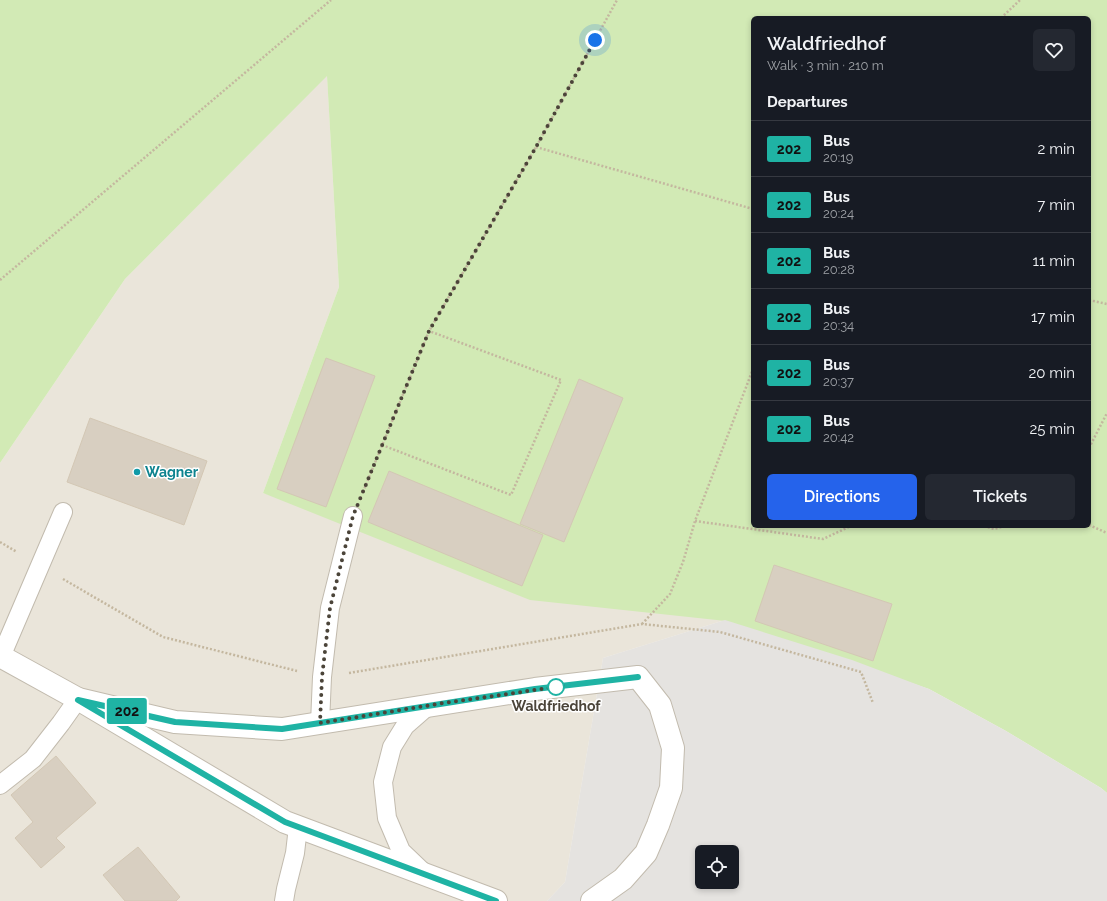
<!DOCTYPE html>
<meta charset="utf-8">
<style>
body{margin:0;font-family:Raleway,sans-serif;background:#242831;color:#f1f3f6;height:100vh;display:flex;flex-direction:column;font-size:15px;white-space:nowrap}
*{box-sizing:border-box;margin:0}
p{font-size:13px;color:#9ea1a6}
.icon{flex:none;width:22px;height:22px;fill:none;stroke:currentColor;stroke-width:2;stroke-linecap:round;stroke-linejoin:round}
.map{position:relative;flex:1;overflow:hidden}
.details{position:absolute;left:751px;top:16px;width:340px;height:512px;display:flex;flex-direction:column;background:#171b24;border-radius:6px;box-shadow:0 2px 6px #0003}
.details>*{flex:none}
.badge{padding:0 8px;border-radius:3px;font-size:14px;line-height:26px}
.buttons{position:absolute;left:695px;top:845px;display:grid;gap:8px}
.buttons a{display:grid;place-items:center;width:44px;height:44px;border-radius:6px;background:#171b24;box-shadow:0 2px 6px #0003;font-size:20px}
.you{position:absolute;width:20px;height:20px;margin:-10px;border:3px solid #fff;border-radius:50%;background:#1a73e8;box-shadow:0 0 0 6px #1a73e833}
.map>.badge{position:absolute;translate:-50% -50%;box-shadow:0 0 0 2px #fff}
h2{padding:0 16px;font-size:15px;line-height:36px}
.round{display:grid;place-items:center;flex:none;width:42px;height:42px;border-radius:6px;background:#242831}
.overview{display:flex;align-items:center;justify-content:space-between;height:68px;padding:0 16px}
h1{font-size:19px;font-weight:600;line-height:30px}
.button{display:flex;gap:8px;margin-top:auto;padding:8px 16px}
.button a{flex:1;height:46px;border-radius:6px;background:#2563eb;color:#fff;font-size:16px;font-weight:600;line-height:46px;text-align:center}
.button a+a{background:#242831;color:#f1f3f6}
ul{padding:0;list-style:none}
li{display:flex;align-items:center;gap:12px;height:56px;padding:0 16px;border-top:1px solid #363941}
li div{flex:1}
li b{display:block;font-size:15px}
li em{font-style:normal}
li .badge{min-width:44px;font-weight:700;text-align:center}
.map>svg:first-child{display:block}
</style>
<div class="map">
<svg width="1107" height="901" viewBox="0 0 1107 901">
<rect width="100%" height="100%" fill="#f6f3ec"/>
<polygon fill="#eae5da" points="327,75 339,287 263,493 725,620 603,658 565,882 547,901 0,901 0,463 125,279"/>
<path fill="#d2eab5" fill-rule="evenodd" d="M0 0H1107V793L1101 788 1006 731 929 689 726 621 530 600 263 493 339 287 327 76 125 279 0 463ZM753 18H1089V526H753Z"/>
<path fill="#e5e3e0" fill-rule="evenodd" d="M725 620 852 660 929 689 1006 731 1101 788 1107 793V901H547L565 882 603 658ZM702 852H732V882H702Z"/>
<g fill="#d8cfc1" stroke="#d3c7b4">
<polygon points="326,358 375,376 326,507 277,489"/>
<polygon points="579,379 623,398 564,542 520,524"/>
<polygon points="90,418 207,461 184,525 67,482"/>
<polygon points="389,471 543,535 522,586 368,522"/>
<polygon points="774,565 892,604 873,661 755,621"/>
<polygon points="56,756 96,803 56,838 65,847 41,868 15,838 33,822 11,795"/>
<polygon points="138,847 180,897 176,901 125,901 103,875"/>
</g>
<g fill="none" stroke-linecap="round" stroke-linejoin="round">
<defs>
<g id="lane">
<polyline points="0,659 63,512"/>
<polyline points="320,723 322,677 330,608 353,516"/>
<polyline points="0,785 33,759 61,723 78,699"/>
<polyline points="423,872 401,851 387,818 383,782 392,747 405,726 429,705"/>
<polyline points="284,901 286,889 295,853 298,827"/>
</g>
<g id="street">
<polyline points="0,656 78,699 285,822 496,901"/>
<polyline points="78,699 175,722 282,729 535,689 638,677 660,705 673,748 671,788 658,825 646,853 623,879 592,901"/>
</g>
</defs>
<use href="#lane" stroke="#c2bbae" stroke-width="20"/>
<use href="#street" stroke="#c2bbae" stroke-width="24"/>
<g stroke="#c4b79f" stroke-width="2.5" stroke-dasharray="2 2" stroke-linecap="butt">
<polyline points="1001,18 1020,0"/>
<polyline points="536,147 753,209"/>
<polyline points="0,280 331,0"/>
<polyline points="1089,300 1107,304"/>
<polyline points="382,445 511,495 561,380 429,331"/>
<polyline points="1089,448 1107,413"/>
<polyline points="363,492 429,331 536,147 617,0"/>
<polyline points="695,521 823,539 851,526"/>
<polyline points="1089,525 1107,533"/>
<polyline points="984,526 994,529 1005,526"/>
<polyline points="0,542 17,552"/>
<polyline points="63,579 163,637 297,671"/>
<polyline points="642,624 670,594 683,562 695,521 753,369"/>
<polyline points="349,673 642,624 720,632 861,672 873,703"/>
</g>
<use href="#lane" stroke="#fff" stroke-width="18"/>
<use href="#street" stroke="#fff" stroke-width="22"/>
</g>
<g fill="none" stroke-linecap="round" stroke-linejoin="round">
<defs>
<polyline id="line" points="496,901 285,822 78,700 175,722 282,729 535,689 638,677"/>
</defs>
<use href="#line" stroke="#fff" stroke-width="9"/>
<use href="#line" stroke="#1fb3a4" stroke-width="6"/>
<polyline stroke="#4b4439" stroke-width="4" stroke-dasharray="0 7.2" points="556,687 563,686 444,703 320,723 322,677 330,608 353,516 429,331 536,147 595,40"/>
</g>
<circle fill="#0f9aa8" stroke="#fff" stroke-width="1.5" cx="137" cy="472" r="4"/>
<circle fill="#fff" stroke="#1fb3a4" stroke-width="2" cx="556" cy="687" r="8"/>
<g text-anchor="middle" dominant-baseline="central" stroke-width="3" stroke-linejoin="round" paint-order="stroke">
<g font-size="14" font-weight="bold" fill="#0d838f" stroke="#fff" text-anchor="start">
<text x="145" y="472">Wagner</text>
</g>
<g font-size="14" font-weight="bold" fill="#4b4439" stroke="#fff">
<text x="556" y="706">Waldfriedhof</text>
</g>
</g>
</svg>
<div class="buttons">
<a><svg class="icon" aria-label="locate" viewBox="0 0 24 24"><circle cx="12" cy="12" r="6"/><path d="M12 2v4M12 18v4M2 12h4M18 12h4"/></svg></a>
</div>
<div class="you" style="left:595px;top:40px"></div>
<b class="badge" style="left:127px;top:711px;background:#1fb3a4;color:#111">202</b>
<section class="details">
<div class="overview"><div><h1>Waldfriedhof</h1><p>Walk · 3 min · 210 m</p></div><a class="round"><svg class="icon" aria-label="heart" viewBox="0 0 24 24"><path d="M12 20l-8-8c-3-5 5-10 8-4 3-6 11-1 8 4z"/></svg></a></div>
<h2>Departures</h2>
<ul>
<li><span class="badge" style="background:#1fb3a4;color:#111">202</span><div><b>Bus</b><p>20:19</p></div><em>2 min</em></li>
<li><span class="badge" style="background:#1fb3a4;color:#111">202</span><div><b>Bus</b><p>20:24</p></div><em>7 min</em></li>
<li><span class="badge" style="background:#1fb3a4;color:#111">202</span><div><b>Bus</b><p>20:28</p></div><em>11 min</em></li>
<li><span class="badge" style="background:#1fb3a4;color:#111">202</span><div><b>Bus</b><p>20:34</p></div><em>17 min</em></li>
<li><span class="badge" style="background:#1fb3a4;color:#111">202</span><div><b>Bus</b><p>20:37</p></div><em>20 min</em></li>
<li><span class="badge" style="background:#1fb3a4;color:#111">202</span><div><b>Bus</b><p>20:42</p></div><em>25 min</em></li>
</ul>
<div class="button"><a>Directions</a><a>Tickets</a></div>
</section>
</div>
